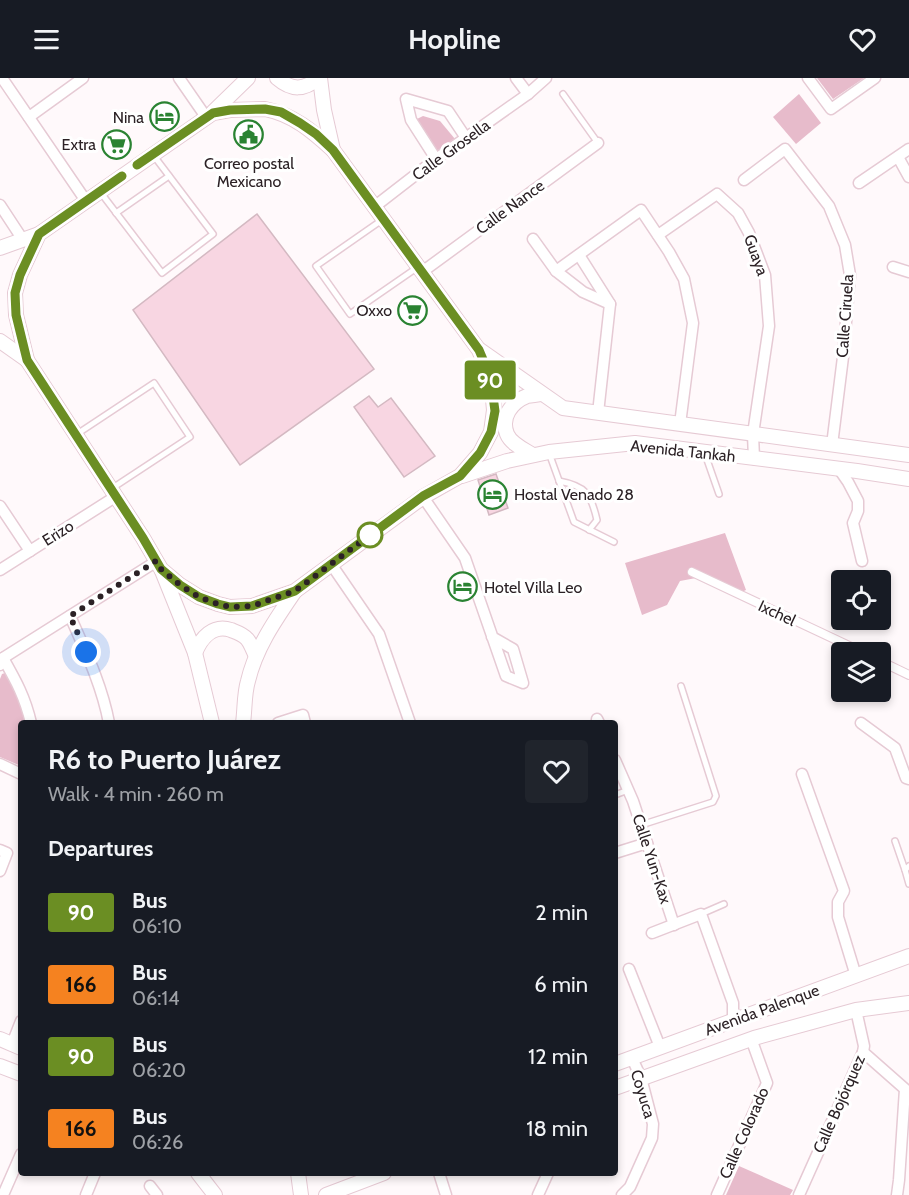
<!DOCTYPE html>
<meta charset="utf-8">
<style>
body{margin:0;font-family:Cabin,sans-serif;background:#20242c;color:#f1f3f6;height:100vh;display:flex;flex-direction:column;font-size:22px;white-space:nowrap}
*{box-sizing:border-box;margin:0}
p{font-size:20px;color:#9ea1a6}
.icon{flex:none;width:33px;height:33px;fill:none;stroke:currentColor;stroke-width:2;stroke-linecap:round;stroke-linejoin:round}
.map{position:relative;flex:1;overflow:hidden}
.details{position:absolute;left:18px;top:642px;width:600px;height:456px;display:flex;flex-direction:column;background:#171b24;border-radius:6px;box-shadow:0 3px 9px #0003}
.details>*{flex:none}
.badge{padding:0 12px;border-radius:4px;font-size:21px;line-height:39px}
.fabs{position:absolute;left:831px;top:492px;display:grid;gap:12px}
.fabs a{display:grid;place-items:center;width:60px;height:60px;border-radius:6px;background:#171b24;box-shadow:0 3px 9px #0003;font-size:30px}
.you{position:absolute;width:30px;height:30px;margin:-15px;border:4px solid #fff;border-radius:50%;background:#1a73e8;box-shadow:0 0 0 9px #1a73e833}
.map>.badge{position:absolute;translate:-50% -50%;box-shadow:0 0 0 3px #fff}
h2{padding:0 30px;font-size:22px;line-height:54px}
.round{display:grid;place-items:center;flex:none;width:63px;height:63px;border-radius:6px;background:#20242c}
.headline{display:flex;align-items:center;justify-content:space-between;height:102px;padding:0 30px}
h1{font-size:28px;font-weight:700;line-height:45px}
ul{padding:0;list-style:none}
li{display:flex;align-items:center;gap:18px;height:72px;padding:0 30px}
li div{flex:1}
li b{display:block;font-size:22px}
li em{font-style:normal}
li .badge{min-width:66px;font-weight:700;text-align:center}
header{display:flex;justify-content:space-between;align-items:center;height:78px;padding:0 30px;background:#171b24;font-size:27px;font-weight:700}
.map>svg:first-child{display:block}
</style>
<header><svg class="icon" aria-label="menu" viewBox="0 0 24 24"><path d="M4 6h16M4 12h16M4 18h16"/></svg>Hopline<svg class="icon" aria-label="heart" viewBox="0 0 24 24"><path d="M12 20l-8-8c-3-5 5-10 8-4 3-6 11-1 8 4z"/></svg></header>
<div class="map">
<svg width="909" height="1117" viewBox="0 0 909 1117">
<rect width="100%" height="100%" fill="#fff9fb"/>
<g fill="#e7bbcb">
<polygon points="817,0 864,0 833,21"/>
<polygon points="799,16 821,45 796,66 773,39"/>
<polygon points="423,38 440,43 460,67 441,81 415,42"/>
<polygon points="725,455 746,512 733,518 696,500 680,503 667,527 642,537 625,485"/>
<path d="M5 595C14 611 23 627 26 645H21V688L0 679V601L2 596Z"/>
<polygon points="739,1088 793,1112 790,1117 726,1117"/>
</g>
<g fill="#f8d6e2" stroke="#d4b9c2" stroke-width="1.5">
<polygon points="257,136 374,291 240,387 133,232"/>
<polygon points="369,318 378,329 391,320 435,378 404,399 354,329"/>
<polygon points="496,396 508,430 489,437 478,402"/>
</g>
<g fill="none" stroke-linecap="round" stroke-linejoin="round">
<defs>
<g id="service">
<polyline points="563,16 598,65"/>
<polyline points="101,115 162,195 213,156 154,78"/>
<polyline points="116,135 169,98"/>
<polyline points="382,142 316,188 350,236 418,189"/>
<polyline points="77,356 154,305 190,359 111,411"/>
<polyline points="549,375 574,444 614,464"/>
<polyline points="705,376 719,416"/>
<path d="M559 403C586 408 591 416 597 442L589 452"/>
<polyline points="615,717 628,712"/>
<polyline points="641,747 713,724 716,718 681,608"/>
<polyline points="895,763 905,792"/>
<polyline points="909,788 905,792 909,806"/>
<polyline points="701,836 724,826"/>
</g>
<g id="pedestrian">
<polyline points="692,494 862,574"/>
<polyline points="880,583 909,597"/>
</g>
<g id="minor">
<polyline points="2,0 86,123"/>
<polyline points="179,0 206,39"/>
<polyline points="516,0 528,16"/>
<polyline points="808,0 831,31 875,0"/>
<polyline points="29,39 83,0"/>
<polyline points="898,79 909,99"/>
<polyline points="436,81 411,42 406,21 448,33 466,60"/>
<polyline points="744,102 785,71 829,128 845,167 850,197 843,279 832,367"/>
<polyline points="859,105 909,71"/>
<polyline points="0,127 23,162"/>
<polyline points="374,129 436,81 528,16 546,0"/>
<polyline points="658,157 717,116 738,135 749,155 765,197 769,248 753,356 754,381"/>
<polyline points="533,161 556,193 583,214 610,226"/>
<polyline points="579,177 610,226 598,335"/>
<polyline points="893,189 909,194"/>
<polyline points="556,193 641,132 669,174 684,201 693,245 680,346"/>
<polyline points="422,194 598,65"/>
<polyline points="839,391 848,404 858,423 858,433 853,445 862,483"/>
<polyline points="423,419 465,480 506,598 523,605 513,571 492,559"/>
<polyline points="0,428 30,473"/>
<polyline points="331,486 379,556 410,645"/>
<polyline points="0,492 115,419"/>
<path d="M70 538C85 572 102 607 109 645"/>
<path d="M3 580C16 603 25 619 31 645"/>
<polyline points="0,587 3,580 157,483"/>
<polyline points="597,641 599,645"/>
<polyline points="278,645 303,637 305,645"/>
<polyline points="861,645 895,670 906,700 909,701"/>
<polyline points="615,682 633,723 674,847"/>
<polyline points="0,686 21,696"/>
<polyline points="802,696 844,813 838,824 838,839 856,898"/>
<polyline points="0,772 7,775 0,793"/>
<polyline points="615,775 647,765"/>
<polyline points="652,855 701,836 733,925 733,943"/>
<polyline points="629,891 660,969"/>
<polyline points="12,966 21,943"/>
<polyline points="863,974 905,1011 899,1102 897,1117"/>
<polyline points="439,1095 446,1117"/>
<polyline points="150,1108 157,1117"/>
<polyline points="3,1117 21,1076"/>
<polyline points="86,1117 95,1095"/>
<polyline points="538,1117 548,1095"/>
<polyline points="622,1117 630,1109 652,1060 653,1046 641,1000 632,980"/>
<polyline points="717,1117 767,1005 753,966 754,960"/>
<polyline points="799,1117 863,974 864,968 856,932"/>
</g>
<g id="tertiary">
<path d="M277 0C292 13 304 12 319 0"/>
<polyline points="320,0 324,32 333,72"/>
<path d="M265 31C294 37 312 53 333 72L479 272 487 292 492 311 494 332 491 354 480 375 460 398 423 419 295 513 252 528 230 529 218 526 199 519 180 507 161 491 143 460 27 282 16 237 15 215 20 197 39 156 213 35 230 32Z"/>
<polyline points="213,34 248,0"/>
<polyline points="0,170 39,156"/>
<polyline points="0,263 27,282"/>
<polyline points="480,272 563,330 909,377"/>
<path d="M533 377C525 372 511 366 507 356 500 339 512 324 527 318 531 317 537 317 542 316"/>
<polyline points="462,398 507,383 549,374 635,365 857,393 909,401"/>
<polyline points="162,493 195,575 212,645"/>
<path d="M195 575C201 560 213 546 231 552 236 554 243 556 247 561 251 565 253 573 256 578"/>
<path d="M243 645C245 631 244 616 248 603 256 569 276 541 295 513"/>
<polyline points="0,961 21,970"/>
<polyline points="615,986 909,878"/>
<polyline points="0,988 21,996"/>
<polyline points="615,1010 754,960 856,932 909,925"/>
<polyline points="198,1095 215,1117"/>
<polyline points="298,1095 301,1117"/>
<polyline points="326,1117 384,1095"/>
</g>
</defs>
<use href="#service" stroke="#e6cad4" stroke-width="8"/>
<use href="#pedestrian" stroke="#e6cad4" stroke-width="10"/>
<use href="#minor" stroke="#e6cad4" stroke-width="13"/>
<use href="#tertiary" stroke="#e6cad4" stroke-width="16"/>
<use href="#service" stroke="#fff" stroke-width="5"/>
<use href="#pedestrian" stroke="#fff" stroke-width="8"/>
<use href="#minor" stroke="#fff" stroke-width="10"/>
<use href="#tertiary" stroke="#fff" stroke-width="14"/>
</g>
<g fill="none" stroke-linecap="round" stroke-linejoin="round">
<defs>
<polyline id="line" points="122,98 39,156 20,197 15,215 16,237 27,282 143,460 161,491 180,507 199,519 218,526 230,529 252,528 295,513 423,418 460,398 480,375 491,354 495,333 492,311 487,291 479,272 333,72 316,56 300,45 281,34 265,31 230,32 213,35 137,87"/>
</defs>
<use href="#line" stroke="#fff" stroke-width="14"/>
<use href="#line" stroke="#6b8e23" stroke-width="9"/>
<polyline stroke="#2b2125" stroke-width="6" stroke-dasharray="0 10.8" points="86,574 70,538 156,483 161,491 180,507 199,519 218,526 230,529 252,528 295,513 370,457"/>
</g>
<defs>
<symbol id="hotel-ring" viewBox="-11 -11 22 22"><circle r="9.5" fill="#fff" stroke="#2a8332" stroke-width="1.5"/><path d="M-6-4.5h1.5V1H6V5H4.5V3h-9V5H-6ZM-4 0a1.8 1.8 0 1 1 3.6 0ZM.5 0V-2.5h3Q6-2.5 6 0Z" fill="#2a8332"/></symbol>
<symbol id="civic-ring" viewBox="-11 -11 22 22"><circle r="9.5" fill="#fff" stroke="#2a8332" stroke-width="1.5"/><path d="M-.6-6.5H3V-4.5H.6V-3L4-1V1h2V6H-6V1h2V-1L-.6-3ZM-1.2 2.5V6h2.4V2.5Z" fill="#2a8332"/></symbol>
<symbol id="supermarket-ring" viewBox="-11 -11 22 22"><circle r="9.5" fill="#fff" stroke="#2a8332" stroke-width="1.5"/><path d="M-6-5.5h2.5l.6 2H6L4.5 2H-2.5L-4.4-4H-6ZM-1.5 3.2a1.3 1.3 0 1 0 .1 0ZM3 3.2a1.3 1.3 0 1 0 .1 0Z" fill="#2a8332"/></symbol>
</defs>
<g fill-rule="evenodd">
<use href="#hotel-ring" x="148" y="22" width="33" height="33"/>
<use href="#civic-ring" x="232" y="40" width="33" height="33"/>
<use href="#supermarket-ring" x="100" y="50" width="33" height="33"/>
<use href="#supermarket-ring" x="396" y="216" width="33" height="33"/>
<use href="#hotel-ring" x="476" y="400" width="33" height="33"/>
<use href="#hotel-ring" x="446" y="492" width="33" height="33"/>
</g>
<circle fill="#fff" stroke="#6b8e23" stroke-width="3" cx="370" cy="457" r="12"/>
<g text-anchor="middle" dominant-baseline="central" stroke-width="6" stroke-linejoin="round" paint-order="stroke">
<g font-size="16" fill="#2b2125" stroke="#fff" text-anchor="end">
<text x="144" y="39">Nina</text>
<text x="96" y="66">Extra</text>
<text x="249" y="85" text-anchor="middle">Correo postal<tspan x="249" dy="18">Mexicano</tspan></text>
<text x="392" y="232">Oxxo</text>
<text x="514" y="416" text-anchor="start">Hostal Venado 28</text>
<text x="484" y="509" text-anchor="start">Hotel Villa Leo</text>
</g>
<g font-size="16" fill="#2b2125" stroke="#fff">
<text transform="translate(451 72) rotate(-36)">Calle Grosella</text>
<text transform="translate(510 129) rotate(-36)">Calle Nance</text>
<text transform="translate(756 177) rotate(70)">Guaya</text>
<text transform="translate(845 238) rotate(-86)">Calle Ciruela</text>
<text transform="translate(683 373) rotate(6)">Avenida Tankah</text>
<text transform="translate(58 455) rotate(-32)">Erizo</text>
<text transform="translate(777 535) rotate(25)">Ixchel</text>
<text transform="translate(652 781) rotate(72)">Calle Yun-Kax</text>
<text transform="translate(762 932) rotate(-20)">Avenida Palenque</text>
<text transform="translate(643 1016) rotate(73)">Coyuca</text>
<text transform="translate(839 1026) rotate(-66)">Calle Bojórquez</text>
<text transform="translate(744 1055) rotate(-66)">Calle Colorado</text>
</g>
</g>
</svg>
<div class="fabs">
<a><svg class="icon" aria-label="locate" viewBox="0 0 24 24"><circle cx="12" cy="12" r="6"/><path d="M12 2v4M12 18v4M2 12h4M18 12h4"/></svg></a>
<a><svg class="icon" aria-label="layers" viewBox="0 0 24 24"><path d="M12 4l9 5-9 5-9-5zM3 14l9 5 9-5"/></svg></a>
</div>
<div class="you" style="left:86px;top:574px"></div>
<b class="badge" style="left:490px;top:302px;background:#6b8e23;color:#fff">90</b>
<section class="details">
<div class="headline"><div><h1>R6 to Puerto Juárez</h1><p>Walk · 4 min · 260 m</p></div><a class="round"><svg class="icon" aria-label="heart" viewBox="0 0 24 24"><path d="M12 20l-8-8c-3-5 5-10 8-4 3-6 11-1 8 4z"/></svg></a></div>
<h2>Departures</h2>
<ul>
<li><span class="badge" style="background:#6b8e23;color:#fff">90</span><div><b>Bus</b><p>06:10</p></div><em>2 min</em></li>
<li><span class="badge" style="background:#f58220;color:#111">166</span><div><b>Bus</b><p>06:14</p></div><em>6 min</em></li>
<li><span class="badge" style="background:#6b8e23;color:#fff">90</span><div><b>Bus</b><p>06:20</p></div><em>12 min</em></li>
<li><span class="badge" style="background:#f58220;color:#111">166</span><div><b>Bus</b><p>06:26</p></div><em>18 min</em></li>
</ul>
</section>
</div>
